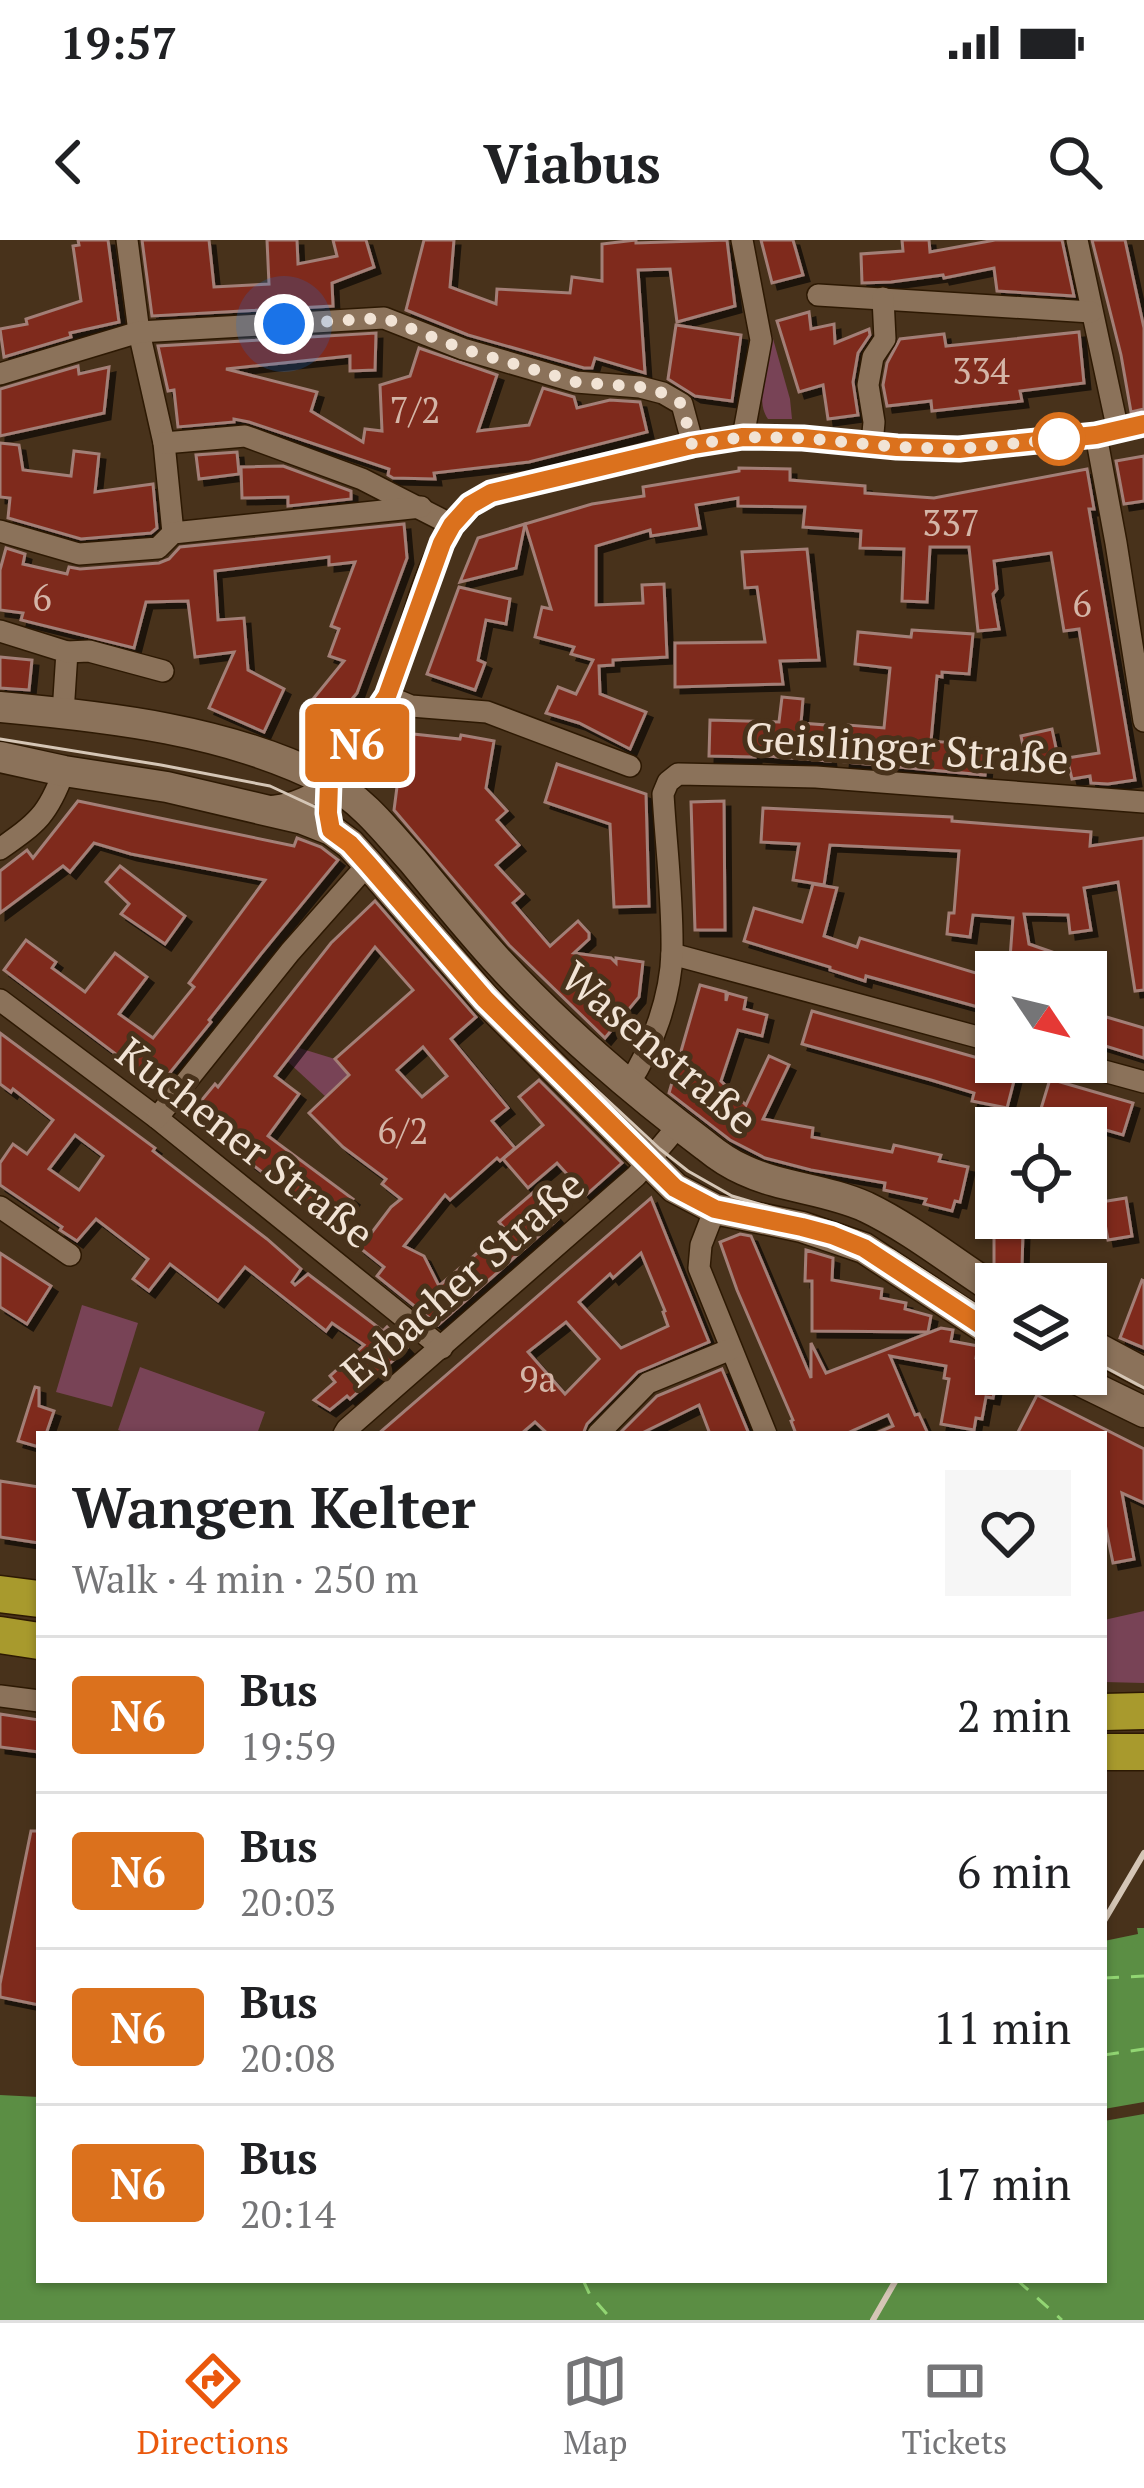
<!DOCTYPE html>
<meta charset="utf-8">
<style>
body{margin:0;font-family:"PT Serif",serif;background:#f6f6f6;color:#202124;height:100vh;display:flex;flex-direction:column;font-size:45px;white-space:nowrap}
*{box-sizing:border-box;margin:0}
p{font-size:39px;color:#757577}
.icon{flex:none;width:66px;height:66px;fill:none;stroke:currentColor;stroke-width:2;stroke-linecap:round;stroke-linejoin:round}
.map{position:relative;flex:1;overflow:hidden}
.panel{position:absolute;left:36px;top:1191px;width:1071px;height:852px;display:flex;flex-direction:column;background:#fff;border-radius:0px;box-shadow:0 3px 9px #0004}
.panel>*{flex:none}
.badge{padding:0 24px;border-radius:9px;font-size:42px;line-height:78px}
.needle{width:78px;rotate:125deg}
.controls{position:absolute;left:975px;top:711px;display:grid;gap:24px}
.controls a{display:grid;place-items:center;width:132px;height:132px;border-radius:0px;background:#fff;box-shadow:0 3px 9px #0004;font-size:60px}
.you{position:absolute;width:60px;height:60px;margin:-30px;border:9px solid #fff;border-radius:50%;background:#1a73e8;box-shadow:0 0 0 18px #1a73e833}
.map>.badge{position:absolute;translate:-50% -50%;box-shadow:0 0 0 6px #fff}
.round{display:grid;place-items:center;flex:none;width:126px;height:126px;border-radius:0px;background:#f6f6f6}
.summary{display:flex;align-items:center;justify-content:space-between;height:204px;padding:0 36px}
h1{font-size:57px;font-weight:600;line-height:90px}
ul{padding:0;list-style:none}
li{display:flex;align-items:center;gap:36px;height:156px;padding:0 36px;border-top:3px solid #e0e0e0}
li div{flex:1}
li b{display:block;font-size:45px}
li em{font-style:normal}
li .badge{min-width:132px;font-weight:700;text-align:center}
.status{display:flex;justify-content:space-between;align-items:center;height:84px;padding:0 60px;background:#fff;direction:ltr}
.status svg{height:33px;fill:currentColor}
header{display:flex;justify-content:space-between;align-items:center;height:156px;padding:0 36px;background:#fff;font-size:54px;font-weight:600}
.tabs{display:flex;justify-content:space-around;align-items:center;height:168px;border-top:3px solid #e0e0e0;background:#fff;font-size:33px;color:#757577}
.tabs a{display:grid;justify-items:center;gap:6px}
.tabs .on{color:#ea580c}
.map>svg:first-child{display:block}
</style>
<div class="status"><b>19:57</b><svg viewBox="0 0 49 12"><path d="M0 12V9h3v3zM5 12V6h3v6zM10 12V3h3v9zM15 12V0h3v12zM26 1h20v11H26zM47 4h2v5h-2z"/></svg></div>
<header><svg class="icon" aria-label="back" viewBox="0 0 24 24"><path d="M15 5l-7 7 7 7"/></svg>Viabus<svg class="icon" aria-label="search" viewBox="0 0 24 24"><circle cx="10" cy="10" r="6"/><path d="M15 15l6 6"/></svg></header>
<div class="map">
<svg width="1144" height="2080" viewBox="0 0 1144 2080">
<defs>
<filter id="shadow"><feDropShadow dx="6" dy="6" stdDeviation="0" flood-color="#0009"/></filter>
</defs>
<rect width="100%" height="100%" fill="#48321b"/>
<g fill="#784356">
<path d="M768 81 790 159 792 179H768C756 162 766 140 768 121 770 108 768 94 768 81Z"/>
<polygon points="260,796 335,819 349,835 326,857"/>
<polygon points="82,1065 138,1083 112,1167 56,1152"/>
<polygon points="140,1127 265,1172 257,1194 130,1194 118,1190"/>
<polygon points="1144,1371 1144,1443 1104,1442 1104,1380"/>
</g>
<g fill="#5b8e44">
<polygon points="1137,1688 1144,1688 1144,1862 1104,1869 1104,1701 1138,1694"/>
<polygon points="0,1855 39,1857 39,2040 1104,2040 1104,1881 1144,1874 1144,2080 0,2080"/>
</g>
<g fill="none" stroke-linecap="round" stroke-linejoin="round">
<g stroke="#92d673" stroke-width="3" stroke-dasharray="15 12" stroke-linecap="butt">
<polyline points="1104,1738 1144,1736"/>
<polyline points="1104,1815 1144,1809"/>
<polyline points="583,2040 590,2055 612,2080"/>
<polyline points="1017,2040 1062,2080"/>
</g>
</g>
<g fill="#7f2c1d" stroke="#a37f77" stroke-width="3" fill-rule="evenodd" filter="url(#shadow)">
<polygon points="78,0 108,0 119,82 70,93 71,97 4,117 0,89 27,84 26,79 81,61 73,6 79,5"/>
<polygon points="142,0 209,0 214,47 269,44 267,0 297,0 298,24 337,16 333,0 366,0 374,27 332,43 333,66 152,76"/>
<polygon points="424,0 454,0 450,47 496,64 497,49 570,53 572,37 602,41 602,4 636,0 636,3 727,0 735,66 677,82 670,29 638,30 645,133 595,118 592,128 584,128 468,95 406,70"/>
<polygon points="761,0 793,0 803,35 772,43"/>
<polygon points="902,0 929,0 930,12 995,0 1062,0 1074,56 997,51 994,28 944,38 943,35 891,42 862,43 861,14 903,11"/>
<polygon points="1092,0 1125,0 1144,88 1144,169 1131,172 1121,115"/>
<polygon points="809,72 811,89 834,84 835,103 869,89 870,95 858,113 853,142 858,175 828,179 823,145 799,152 777,81"/>
<polygon points="676,85 741,95 732,161 695,156 668,139"/>
<polygon points="1079,92 1084,143 1020,151 1022,161 994,164 932,171 931,161 887,166 883,145 887,123 900,99 944,94 946,106"/>
<polygon points="376,93 375,130 350,131 350,116 226,129 317,152 311,171 363,202 365,189 382,191 380,145 410,136 419,108 497,135 478,191 529,185 543,148 574,157 577,168 610,160 640,162 647,192 529,222 434,233 435,239 393,238 388,235 389,229 249,182 234,179 234,182 178,187 174,150 168,151 158,106"/>
<polygon points="78,126 79,134 109,127 104,173 0,196 0,149"/>
<polygon points="0,203 19,205 23,230 71,236 74,211 99,214 95,252 153,244 157,288 151,293 81,299 8,278 10,258 0,257"/>
<polygon points="237,212 239,234 199,239 196,215"/>
<polygon points="1144,216 1144,261 1124,264 1116,221"/>
<polygon points="283,226 351,251 351,259 288,266 288,257 242,258 241,227"/>
<polygon points="739,228 790,229 790,240 865,246 865,253 934,258 1087,229 1094,269 1089,269 1135,540 1108,544 1091,543 1090,536 1072,539 1067,518 1099,513 1079,389 1064,391 1051,313 994,321 997,349 993,354 999,389 978,391 969,307 930,307 927,362 902,361 904,309 860,308 861,291 803,287 805,267 738,266 738,258 696,265 700,288 651,296 650,290 596,306 596,365 643,363 642,345 664,344 667,417 613,420 613,425 599,426 600,454 646,472 630,509 579,483 546,473 558,447 576,454 593,420 571,414 574,407 535,397 542,367 551,369 525,284 592,264 644,256 643,247 739,231"/>
<polygon points="404,284 407,318 357,453 336,478 313,459 344,421 329,416 339,389 331,386 355,322 329,325 329,317 215,331 218,380 244,378 248,430 284,449 264,492 209,468 234,412 195,417 188,361 146,362 134,408 21,380 23,373 0,370 0,330 6,308 25,314 23,324 67,334 69,327 80,329 159,323 169,319 180,307"/>
<polygon points="525,284 516,328 460,342 478,298"/>
<polygon points="807,309 819,420 780,421 783,444 675,447 675,403 765,402 757,347 745,348 742,312"/>
<polygon points="459,347 510,359 506,384 486,380 478,420 485,423 475,450 427,434"/>
<polygon points="912,390 973,394 969,434 942,432 942,437 937,436 931,501 988,506 985,535 844,522 848,485 884,488 890,428 855,424 858,392 911,397"/>
<polygon points="0,417 32,420 29,450 0,448"/>
<polygon points="782,457 803,459 801,483 826,485 830,521 755,515 755,517 709,516 710,480 779,482"/>
<polygon points="1052,489 1059,522 1028,529 1021,496"/>
<polygon points="404,493 460,499 461,495 494,501 486,548 507,571 497,580 519,605 496,625 523,654 513,663 550,706 578,681 589,693 589,699 574,713 611,718 616,723 616,718 643,722 639,757 605,798 509,705 394,570"/>
<polygon points="557,524 646,554 649,666 614,667 610,584 545,562"/>
<polygon points="78,561 294,606 297,598 321,607 338,620 261,714 209,780 211,782 156,850 131,830 133,827 4,730 26,700 56,722 52,728 85,752 115,713 147,737 119,774 153,798 194,747 189,743 265,640 131,614 94,603 70,632 63,626 0,673 0,631 27,610 33,618"/>
<polygon points="724,561 725,690 695,690 691,562"/>
<polygon points="763,568 952,577 952,581 1091,592 1090,606 1144,598 1144,750 1135,751 1118,642 1084,648 1091,690 1070,693 1068,675 1024,674 1029,704 1055,713 1049,732 1030,726 1009,732 1013,678 973,675 970,697 947,694 949,673 954,673 959,611 830,605 824,645 793,640 799,604 761,602"/>
<polygon points="120,626 185,676 165,704 121,674 129,664 106,642"/>
<polygon points="813,644 837,648 824,696 857,707 860,698 996,739 996,772 866,736 865,741 830,730 830,727 744,701 754,668 802,682"/>
<path d="M375 661 476 777 451 799 508 868 492 881 515 908 500 921 497 918 450 960 445 955 404 1006 424 1016 439 1046 505 989 499 982 535 951 558 979 438 1085 377 1036 384 1027 360 1008 391 967 401 959 382 944 386 939 343 907 309 873 349 835 335 819 413 750 375 707 275 836 299 854 268 896 353 959 333 987 222 901 229 893 196 867 215 844 218 847 331 703ZM423 807 447 836 422 857 397 830Z"/>
<polygon points="700,745 726,752 726,761 728,753 746,758 744,769 767,775 762,796 738,790 721,841 746,865 769,816 789,825 763,879 813,888 812,897 892,912 894,905 941,915 939,921 968,927 960,962 955,961 952,971 924,964 926,959 884,950 885,943 811,930 765,918 730,900 669,853"/>
<polygon points="812,771 1017,829 1007,868 972,861 974,853 931,840 802,804"/>
<polygon points="1086,771 1144,788 1144,818 1086,800"/>
<path d="M0 793 155 908 153 911 267 999 301 1029 292 1042 295 1045 308 1034 383 1091 387 1087 407 1108 350 1159 347 1156 330 1170 314 1160 335 1142 330 1136 364 1105 332 1083 326 1091 245 1027 218 1061 170 1024 149 1051 133 1039 148 1019 96 979 77 1001 60 990 62 987 0 945V923L13 904 27 914 53 880 13 849 11 852 0 844ZM75 895 103 916 79 950 49 929Z"/>
<polygon points="1050,839 1133,863 1123,895 1099,888 1046,888 1050,875 1040,872"/>
<polygon points="539,840 622,923 586,955 557,923 528,948 503,919 543,885 519,857"/>
<path d="M651 958 709 1102 638 1132 587 1184 583 1194H548L535 1182 521 1194H378ZM641 1013 665 1071 663 1072 668 1086 621 1108 579 1062 610 1034 613 1038ZM566 1082 599 1119 565 1154 528 1112Z"/>
<polygon points="1126,958 1132,996 1108,1000 1101,962"/>
<polygon points="994,991 1023,992 1022,1026 994,1025"/>
<polygon points="740,994 751,996 811,1138 811,1103 826,1133 941,1088 953,1090 951,1101 978,1106 976,1118 996,1122 998,1134 993,1158 986,1157 982,1179 976,1178 974,1190 941,1184 949,1139 944,1138 946,1126 890,1116 915,1175 919,1174 928,1194 874,1194 893,1186 888,1175 845,1194 796,1194 791,1181 793,1180 737,1050 720,1002"/>
<polygon points="806,1010 833,1018 832,1040 882,1049 881,1058 906,1063 905,1069 931,1076 928,1092 812,1091 812,1041 805,1041"/>
<polygon points="0,1013 51,1046 27,1084 0,1067"/>
<polygon points="1142,1040 1144,1041 1144,1108 1120,1098"/>
<polygon points="722,1129 749,1194 710,1194 699,1165 640,1194 619,1194 657,1156"/>
<polygon points="35,1147 39,1148 39,1166 54,1171 46,1194 39,1194 39,1207 18,1201"/>
<polygon points="1037,1155 1144,1209 1144,1263 1122,1253 1134,1319 1113,1323 1104,1279 1104,1194 1017,1194"/>
<polygon points="0,1241 39,1247 39,1303 0,1297"/>
<polygon points="0,1474 39,1480 39,1512 0,1507"/>
<polygon points="31,1591 39,1591 39,1765 0,1757 0,1744"/>
</g>
<g fill="none" stroke-linecap="round" stroke-linejoin="round">
<defs>
<g id="street">
<polyline points="127,0 139,92 164,203 173,293"/>
<polyline points="742,0 761,100 743,197"/>
<polyline points="1077,0 1118,191"/>
<polyline points="818,55 1091,72"/>
<polyline points="0,134 139,92 384,78 463,109 576,142 640,147 663,153 682,164 693,205"/>
<polyline points="1096,195 1116,303 1144,481"/>
<polyline points="164,203 245,196 362,239 452,285"/>
<polyline points="872,204 874,182 868,145 873,117 885,99 883,58"/>
<polyline points="0,291 79,314 158,308 173,293 421,267"/>
<polyline points="0,391 67,412 63,473"/>
<polyline points="67,412 89,411 163,431"/>
<polyline points="387,456 411,466 487,472 630,526"/>
<path d="M267 567C313 563 329 544 354 508 365 490 380 472 388 453 417 385 422 292 491 253L693 205 743 197 803 198 902 207 959 209 1096 195 1144 184"/>
<path d="M0 609C37 583 48 575 64 531"/>
<polyline points="672,714 996,802"/>
<polyline points="0,760 157,878 442,1108"/>
<polyline points="1071,822 1144,842"/>
<path d="M629 843C653 807 671 755 672 712 673 660 666 606 663 554L668 542 678 534 816 537 1144 562"/>
<polyline points="157,878 290,712 368,624"/>
<polyline points="0,967 70,1015"/>
<polyline points="715,969 701,1005 699,1028 766,1194"/>
<polyline points="344,1194 347,1189 636,936 679,885"/>
<polyline points="598,1194 648,1143 731,1109"/>
<polyline points="0,1456 39,1461"/>
</g>
<g id="secondary">
<path d="M0 467C109 477 228 490 327 541 362 559 387 592 413 621 440 654 467 687 495 718 555 784 634 852 706 906 717 915 730 924 744 930 782 948 826 949 866 967 910 988 954 1023 996 1050"/>
<polyline points="0,517 64,531 167,547 303,579 331,590 350,604 368,624 485,759 675,948 715,969 802,987 864,1008 996,1095"/>
<polyline points="1086,1102 1144,1133"/>
<polyline points="1066,1134 1144,1172"/>
</g>
<g id="highway">
<polyline points="0,1354 39,1359"/>
<polyline points="0,1395 39,1401"/>
<polyline points="1104,1472 1144,1471"/>
<polyline points="1104,1512 1144,1512"/>
</g>
</defs>
<use href="#street" stroke="#2d1903" stroke-width="24"/>
<use href="#secondary" stroke="#2d1903" stroke-width="33"/>
<use href="#highway" stroke="#2d1903" stroke-width="39"/>
<use href="#street" stroke="#8b725a" stroke-width="21"/>
<use href="#secondary" stroke="#8b725a" stroke-width="30"/>
<use href="#highway" stroke="#a89a2d" stroke-width="36"/>
<g stroke="#d5c6b6" stroke-width="3">
<polyline points="0,499 161,525 270,546 328,573 357,598 527,785 660,909 688,931 732,956 857,992 893,1011 996,1078"/>
<polyline points="1086,1117 1144,1148"/>
</g>
<g stroke="#d5c6b6" stroke-width="6">
<polyline points="1104,1681 1144,1613"/>
<polyline points="873,2080 896,2040"/>
</g>
</g>
<g fill="none" stroke-linecap="round" stroke-linejoin="round">
<defs>
<polyline id="line" points="996,1095 864,1008 832,995 802,987 715,969 675,948 485,759 368,624 350,604 331,590 328,573 329,542 387,456 442,303 452,285 470,265 491,253 692,205 743,197 803,198 897,207 959,209 1096,195 1144,184"/>
</defs>
<use href="#line" stroke="#fff" stroke-width="27"/>
<use href="#line" stroke="#db711d" stroke-width="18"/>
<polyline stroke="#f1e3d5" stroke-width="12" stroke-dasharray="0 21.6" points="284,84 384,78 463,109 576,142 640,147 663,153 682,164 692,205 743,197 803,198 897,207 959,209 1059,199"/>
</g>
<circle fill="#fff" stroke="#db711d" stroke-width="6" cx="1059" cy="199" r="24"/>
<g text-anchor="middle" dominant-baseline="central" stroke-width="10" stroke-linejoin="round" paint-order="stroke">
<g font-size="36" fill="#d4b5a7">
<text x="981" y="130">334</text>
<text x="415" y="169">7/2</text>
<text x="951" y="282">337</text>
<text x="42" y="357">6</text>
<text x="1082" y="363">6</text>
<text x="403" y="890">6/2</text>
<text x="538" y="1138">9a</text>
</g>
<g font-size="42" fill="#f1e3d5" stroke="#48321b">
<text transform="translate(907 507) rotate(4)">Geislinger Straße</text>
<text transform="translate(660 807) rotate(40)">Wasenstraße</text>
<text transform="translate(246 902) rotate(38)">Kuchener Straße</text>
<text transform="translate(462 1037) rotate(-41)">Eybacher Straße</text>
</g>
</g>
</svg>
<div class="controls">
<a><svg class="needle" viewBox="-14 -14 28 28"><path d="M0-13l5 13h-10z" fill="#e53935"/><path d="M0 13l5-13h-10z" fill="#757577"/></svg></a>
<a><svg class="icon" aria-label="locate" viewBox="0 0 24 24"><circle cx="12" cy="12" r="6"/><path d="M12 2v4M12 18v4M2 12h4M18 12h4"/></svg></a>
<a><svg class="icon" aria-label="layers" viewBox="0 0 24 24"><path d="M12 4l9 5-9 5-9-5zM3 14l9 5 9-5"/></svg></a>
</div>
<div class="you" style="left:284px;top:84px"></div>
<b class="badge" style="left:357px;top:503px;background:#db711d;color:#fff">N6</b>
<section class="panel">
<div class="summary"><div><h1>Wangen Kelter</h1><p>Walk · 4 min · 250 m</p></div><a class="round"><svg class="icon" aria-label="heart" viewBox="0 0 24 24"><path d="M12 20l-8-8c-3-5 5-10 8-4 3-6 11-1 8 4z"/></svg></a></div>
<ul>
<li><span class="badge" style="background:#db711d;color:#fff">N6</span><div><b>Bus</b><p>19:59</p></div><em>2 min</em></li>
<li><span class="badge" style="background:#db711d;color:#fff">N6</span><div><b>Bus</b><p>20:03</p></div><em>6 min</em></li>
<li><span class="badge" style="background:#db711d;color:#fff">N6</span><div><b>Bus</b><p>20:08</p></div><em>11 min</em></li>
<li><span class="badge" style="background:#db711d;color:#fff">N6</span><div><b>Bus</b><p>20:14</p></div><em>17 min</em></li>
</ul>
</section>
</div>
<nav class="tabs">
<a class="on"><svg class="icon" aria-label="directions" viewBox="0 0 24 24"><path d="M12 3l9 9-9 9-9-9zM9 14v-3h6M13 9l2 2-2 2"/></svg>Directions</a>
<a><svg class="icon" aria-label="map" viewBox="0 0 24 24"><path d="M3 6l6-2 6 2 6-2v14l-6 2-6-2-6 2zM9 4v14M15 6v14"/></svg>Map</a>
<a><svg class="icon" aria-label="tickets" viewBox="0 0 24 24"><path d="M3 7h18v10H3zM15 7v10"/></svg>Tickets</a>
</nav>
